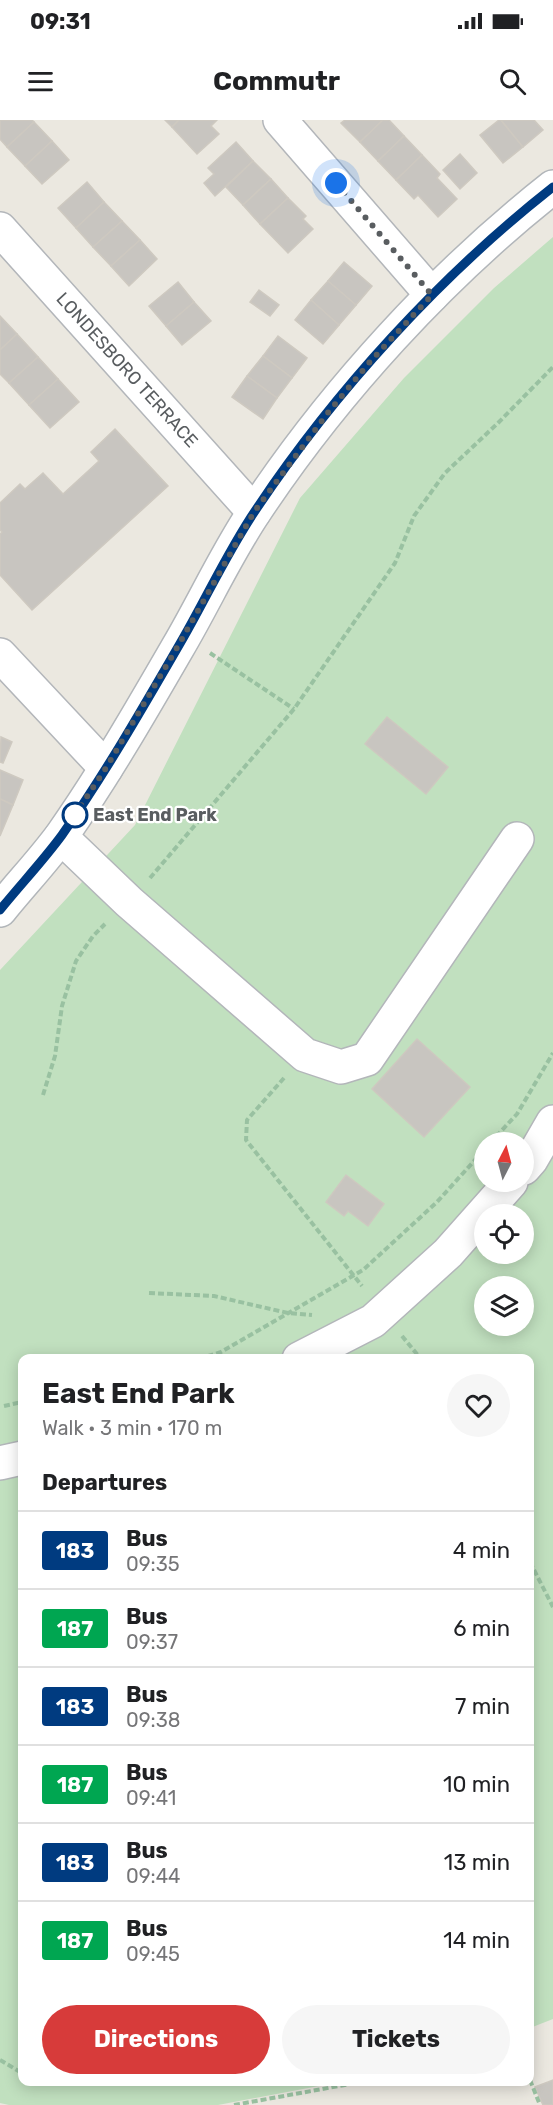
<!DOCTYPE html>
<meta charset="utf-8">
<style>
body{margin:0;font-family:Rubik,sans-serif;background:#f6f6f6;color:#202124;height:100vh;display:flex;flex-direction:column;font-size:22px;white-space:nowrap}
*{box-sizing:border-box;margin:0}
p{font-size:20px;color:#757577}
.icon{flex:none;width:33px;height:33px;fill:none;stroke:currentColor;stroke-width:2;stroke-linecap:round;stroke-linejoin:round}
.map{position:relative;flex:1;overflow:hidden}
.sheet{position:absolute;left:18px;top:1234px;width:516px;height:732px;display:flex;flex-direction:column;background:#fff;border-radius:12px;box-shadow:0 3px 15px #0003}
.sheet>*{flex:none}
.badge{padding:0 12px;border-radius:4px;font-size:21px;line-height:39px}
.needle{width:39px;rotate:6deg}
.buttons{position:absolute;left:474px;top:1012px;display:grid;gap:12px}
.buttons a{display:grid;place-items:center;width:60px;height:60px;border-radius:50%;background:#fff;box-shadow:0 3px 15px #0003;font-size:30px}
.you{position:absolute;width:30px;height:30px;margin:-15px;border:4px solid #fff;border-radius:50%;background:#1a73e8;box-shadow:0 0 0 9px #1a73e833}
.map>.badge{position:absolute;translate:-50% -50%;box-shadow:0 0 0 3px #fff}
h2{padding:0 24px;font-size:22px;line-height:54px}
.round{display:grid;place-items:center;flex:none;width:63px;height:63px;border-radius:32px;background:#f6f6f6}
.headline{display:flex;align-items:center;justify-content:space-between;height:102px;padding:0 24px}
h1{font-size:28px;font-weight:700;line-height:45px}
.action{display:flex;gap:12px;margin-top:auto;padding:12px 24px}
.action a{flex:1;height:69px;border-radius:36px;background:#d73b3a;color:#fff;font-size:24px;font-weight:700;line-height:69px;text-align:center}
.action a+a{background:#f6f6f6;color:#202124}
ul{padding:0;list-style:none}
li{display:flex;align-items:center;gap:18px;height:78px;padding:0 24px;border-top:2px solid #e0e0e0}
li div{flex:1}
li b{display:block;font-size:22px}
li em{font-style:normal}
li .badge{min-width:66px;font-weight:700;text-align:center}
.status{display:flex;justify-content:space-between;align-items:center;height:42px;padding:0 30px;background:#fff;direction:ltr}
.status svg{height:16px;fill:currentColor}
header{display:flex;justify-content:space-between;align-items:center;height:78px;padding:0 24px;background:#fff;font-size:27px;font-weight:700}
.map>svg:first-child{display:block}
</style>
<div class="status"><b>09:31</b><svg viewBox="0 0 49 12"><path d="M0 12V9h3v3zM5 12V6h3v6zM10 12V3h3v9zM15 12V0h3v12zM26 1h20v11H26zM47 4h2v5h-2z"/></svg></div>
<header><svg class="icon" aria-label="menu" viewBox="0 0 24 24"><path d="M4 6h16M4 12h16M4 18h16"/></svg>Commutr<svg class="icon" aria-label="search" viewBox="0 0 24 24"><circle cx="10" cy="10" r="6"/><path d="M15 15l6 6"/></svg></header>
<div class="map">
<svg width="553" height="1985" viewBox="0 0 553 1985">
<rect width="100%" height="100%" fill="#ebe8e0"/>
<path fill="#c1e0bf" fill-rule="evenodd" d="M553 117V1899L530 1908V1239H22V1962H340L218 1985H9L0 1983V850L135 705 300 378 404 258 494 168ZM484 1023H524V1062H484ZM484 1095H524V1134H484ZM484 1167H524V1206H484Z"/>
<g fill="#c8c5c0" stroke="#cec9c0" stroke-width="1.5">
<polygon points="0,0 32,0 34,2 7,27 0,19"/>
<polygon points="165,0 179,0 172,7"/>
<polygon points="179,0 217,0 211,6 219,14 197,34 172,7"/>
<polygon points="345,0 383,0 360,22 341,3"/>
<polygon points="383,0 389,0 404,16 378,41 360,22"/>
<polygon points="499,0 501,0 523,27 503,43 480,15"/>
<polygon points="501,0 534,0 543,10 523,27"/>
<polygon points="34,2 52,21 25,46 7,27"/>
<polygon points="404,16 422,35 396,60 378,41"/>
<polygon points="52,21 69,40 42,64 25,46"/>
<polygon points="236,22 253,41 215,76 204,63 214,54 208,48"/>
<polygon points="460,34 477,53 460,69 443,50"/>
<polygon points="422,35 440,54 437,58 457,79 438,97 418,75 414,79 396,60"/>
<polygon points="253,41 271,59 243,85 226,67"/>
<polygon points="271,59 288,78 260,104 243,85"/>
<polygon points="87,62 104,82 76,108 58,88"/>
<polygon points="288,78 306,96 303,99 313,109 288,133 260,104"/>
<polygon points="104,82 122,101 93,127 76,108"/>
<polygon points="122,101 140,120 111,146 93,127"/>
<polygon points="140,120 157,139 129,166 111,146"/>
<polygon points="344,142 372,166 356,185 328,161"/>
<polygon points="328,161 356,185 339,205 311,180"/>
<polygon points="178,162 194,182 166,206 149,186"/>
<polygon points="259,170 279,185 270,196 250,182"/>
<polygon points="311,180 339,205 323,224 295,200"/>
<polygon points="194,182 211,201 182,225 166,206"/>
<polygon points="0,196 17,214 0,230"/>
<polygon points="17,214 38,237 9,263 0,254 0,230"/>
<polygon points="278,216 307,238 292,258 263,236"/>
<polygon points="263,236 292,258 277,278 247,256"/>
<polygon points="38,237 58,259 29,285 9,263"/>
<polygon points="247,256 277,278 263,299 232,277"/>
<polygon points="58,259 79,282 50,308 29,285"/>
<polygon points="115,309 168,366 32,490 0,455 0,414 2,412 0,410 0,383 20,364 25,369 43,353 63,374 99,341 91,332"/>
<polygon points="387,597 448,647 426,674 365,624"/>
<polygon points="1,617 12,622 3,643 0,642"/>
<polygon points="0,650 23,660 13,685 0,679"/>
<polygon points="0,679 13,685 0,716"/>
<polygon points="417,919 470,967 424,1017 372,969"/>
<polygon points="346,1055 384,1084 368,1106 348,1091 344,1096 326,1082"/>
<polygon points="553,1960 553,1985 543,1985 535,1967"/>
</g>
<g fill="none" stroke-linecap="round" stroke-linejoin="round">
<defs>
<g id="street">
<polyline points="280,0 432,175"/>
<polyline points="0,109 254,392"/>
<polyline points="0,535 106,648"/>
<polyline points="61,717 129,782 305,935 341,947 367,939 517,719"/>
<polyline points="524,1048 531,1040 553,1002"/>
<polyline points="299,1239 373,1201 448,1133 511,1062"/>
<polyline points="0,1343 22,1338"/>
</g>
<path id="secondary" d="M0 790C20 765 43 741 62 715 104 655 141 591 178 527 204 483 226 434 255 391 334 272 441 155 553 67"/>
</defs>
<use href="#street" stroke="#b3b6ba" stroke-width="36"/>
<use href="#secondary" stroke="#b2b6ba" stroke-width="36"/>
<g stroke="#99c1a1" stroke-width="4" stroke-dasharray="6 3" stroke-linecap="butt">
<polyline points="210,533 294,589"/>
<polyline points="150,758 294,589 395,443 414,396 445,353 498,303 553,247"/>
<polyline points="284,958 247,1000 246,1020 362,1166"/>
<polyline points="43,975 55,936 62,886 76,841 93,816 105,804"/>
<polyline points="490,1023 517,994 553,933"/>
<polyline points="149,1173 214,1176 288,1193 312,1195"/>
<polyline points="402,1216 421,1239"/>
<polyline points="199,1239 221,1232 363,1150 437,1082 484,1030"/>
<polyline points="4,1286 22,1282"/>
<polyline points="530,1442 553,1487"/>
<polyline points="0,1940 22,1953"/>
<polyline points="530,1960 540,1985"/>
<polyline points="59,1962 70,1962"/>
<polyline points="234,1985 361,1962"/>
</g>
<use href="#street" stroke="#fff" stroke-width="33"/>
<use href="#secondary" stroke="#fff" stroke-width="33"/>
</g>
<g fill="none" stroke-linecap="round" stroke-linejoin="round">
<defs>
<path id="line" d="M0 790C20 765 43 741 62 715 104 655 141 591 178 527 204 483 226 434 255 391 334 272 441 155 553 67"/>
</defs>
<use href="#line" stroke="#fff" stroke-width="14"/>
<use href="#line" stroke="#003b80" stroke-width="9"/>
<polyline stroke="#595d60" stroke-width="6" stroke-dasharray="0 10.8" points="75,695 72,699 106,648 178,526 254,392 327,294 369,243 432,175 336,63"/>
</g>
<circle fill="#fff" stroke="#003b80" stroke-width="3" cx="75" cy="695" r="12"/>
<g text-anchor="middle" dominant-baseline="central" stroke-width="4.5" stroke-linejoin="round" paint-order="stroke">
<g font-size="18" fill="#595d60" stroke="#fff">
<text transform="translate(127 250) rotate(48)">LONDESBORO TERRACE</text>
</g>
<g font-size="18" font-weight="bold" fill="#595d60" stroke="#fff" text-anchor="start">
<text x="93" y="695">East End Park</text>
</g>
</g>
</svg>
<div class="buttons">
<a><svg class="needle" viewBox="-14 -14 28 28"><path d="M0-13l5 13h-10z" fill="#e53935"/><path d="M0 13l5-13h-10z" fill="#757577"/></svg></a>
<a><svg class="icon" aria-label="locate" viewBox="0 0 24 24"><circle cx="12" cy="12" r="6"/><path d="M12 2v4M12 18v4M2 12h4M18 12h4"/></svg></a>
<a><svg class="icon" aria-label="layers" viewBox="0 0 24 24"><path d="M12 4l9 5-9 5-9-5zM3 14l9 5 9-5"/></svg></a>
</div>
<div class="you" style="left:336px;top:63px"></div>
<section class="sheet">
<div class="headline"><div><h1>East End Park</h1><p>Walk · 3 min · 170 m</p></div><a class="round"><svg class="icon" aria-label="heart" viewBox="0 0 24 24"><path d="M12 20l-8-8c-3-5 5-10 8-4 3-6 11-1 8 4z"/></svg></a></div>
<h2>Departures</h2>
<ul>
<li><span class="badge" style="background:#003b80;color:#fff">183</span><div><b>Bus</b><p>09:35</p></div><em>4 min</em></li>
<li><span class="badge" style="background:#00a651;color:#fff">187</span><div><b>Bus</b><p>09:37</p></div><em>6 min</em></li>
<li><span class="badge" style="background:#003b80;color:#fff">183</span><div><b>Bus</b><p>09:38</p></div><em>7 min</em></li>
<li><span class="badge" style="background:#00a651;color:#fff">187</span><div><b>Bus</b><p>09:41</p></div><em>10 min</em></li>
<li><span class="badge" style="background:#003b80;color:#fff">183</span><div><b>Bus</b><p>09:44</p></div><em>13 min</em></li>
<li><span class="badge" style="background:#00a651;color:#fff">187</span><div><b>Bus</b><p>09:45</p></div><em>14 min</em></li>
</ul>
<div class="action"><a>Directions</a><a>Tickets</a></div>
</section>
</div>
